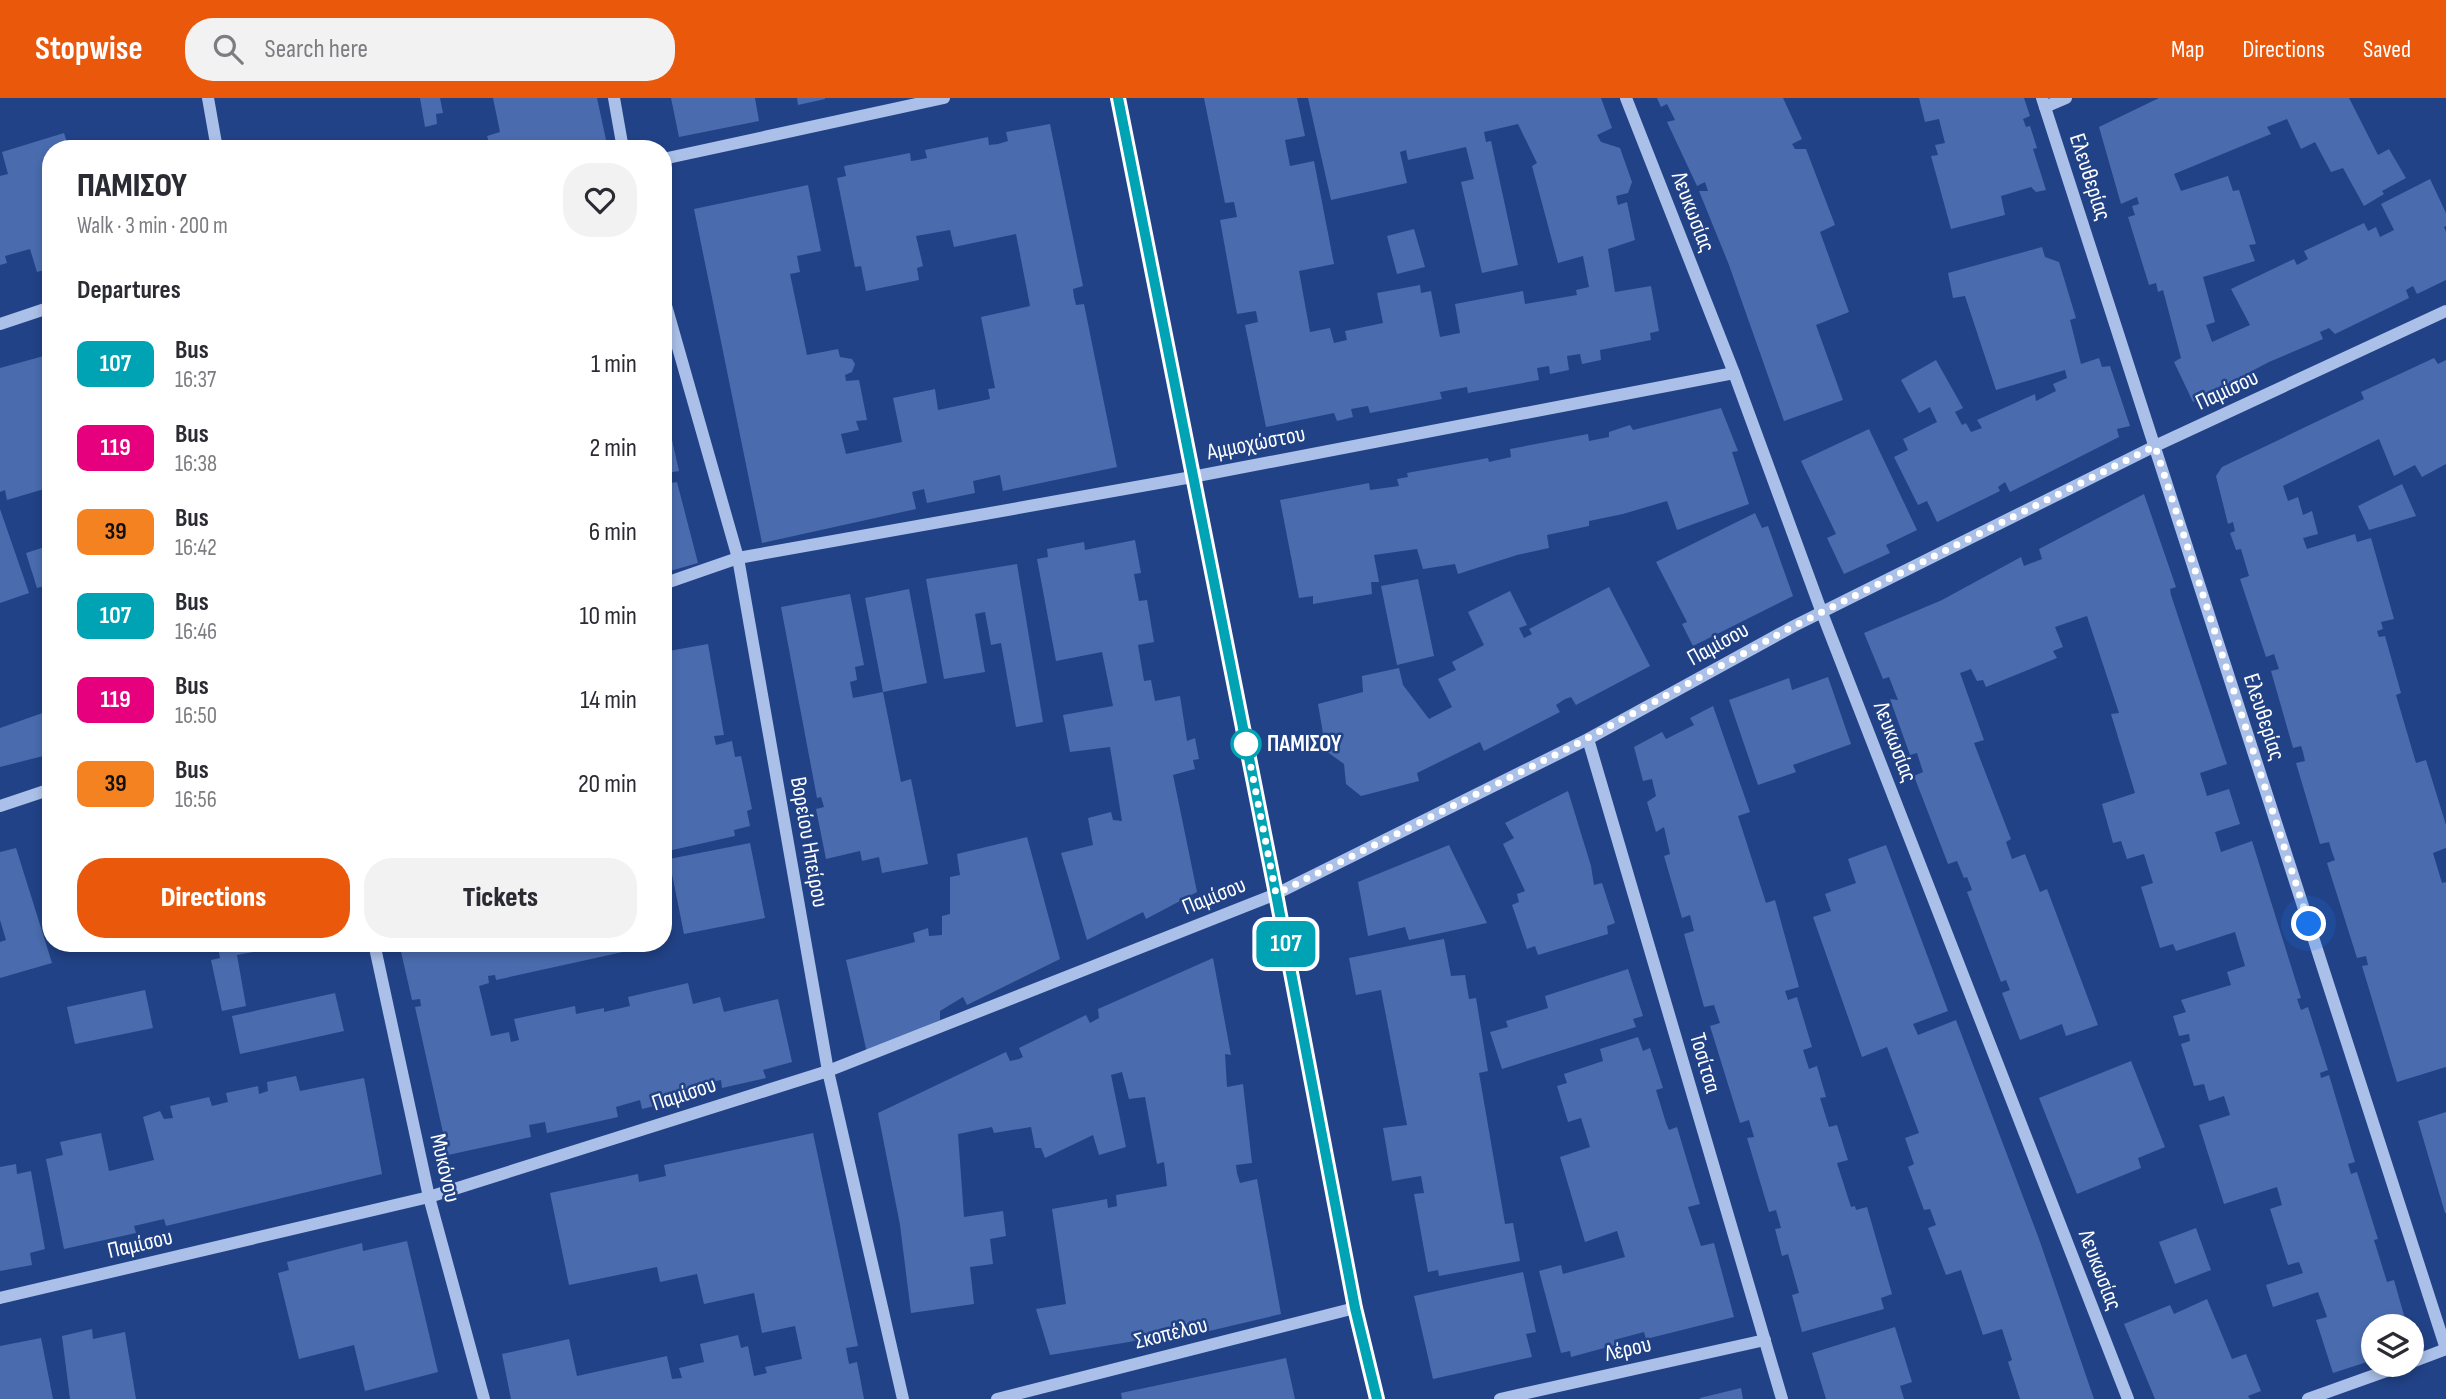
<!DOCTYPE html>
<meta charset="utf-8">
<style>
body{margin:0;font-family:"Sofia Sans Condensed",sans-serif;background:#f2f2f3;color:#2b2b33;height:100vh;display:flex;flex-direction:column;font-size:26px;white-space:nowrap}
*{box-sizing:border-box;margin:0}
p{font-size:23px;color:#7c7c81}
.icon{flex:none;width:38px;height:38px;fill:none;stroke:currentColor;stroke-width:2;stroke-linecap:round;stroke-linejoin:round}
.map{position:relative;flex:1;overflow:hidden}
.panel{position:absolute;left:42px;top:42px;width:630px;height:812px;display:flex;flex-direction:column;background:#fff;border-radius:28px;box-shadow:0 4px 10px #0003}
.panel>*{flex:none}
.badge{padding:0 14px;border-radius:10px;font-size:24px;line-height:46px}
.buttons{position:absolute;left:2361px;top:1216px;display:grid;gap:14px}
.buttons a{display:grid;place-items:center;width:63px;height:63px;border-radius:50%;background:#fff;box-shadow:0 4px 10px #0003;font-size:35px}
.you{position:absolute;width:35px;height:35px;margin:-18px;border:5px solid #fff;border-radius:50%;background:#1a73e8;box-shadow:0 0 0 10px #1a73e833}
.map>.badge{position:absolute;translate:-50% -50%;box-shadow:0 0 0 4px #fff}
h2{padding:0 35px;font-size:26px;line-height:63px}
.round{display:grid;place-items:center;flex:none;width:74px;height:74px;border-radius:28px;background:#f2f2f3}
.summary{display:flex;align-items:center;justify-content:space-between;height:119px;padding:0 35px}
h1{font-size:33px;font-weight:800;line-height:52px}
.button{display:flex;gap:14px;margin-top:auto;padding:14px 35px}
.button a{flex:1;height:80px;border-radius:28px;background:#ea580c;color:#fff;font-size:28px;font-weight:800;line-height:80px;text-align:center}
.button a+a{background:#f2f2f3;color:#2b2b33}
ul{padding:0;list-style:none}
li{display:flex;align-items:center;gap:21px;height:84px;padding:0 35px}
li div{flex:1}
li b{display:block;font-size:26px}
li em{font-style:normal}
li .badge{min-width:77px;font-weight:700;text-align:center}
header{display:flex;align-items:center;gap:42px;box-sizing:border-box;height:98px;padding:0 35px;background:#ea580c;color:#fff}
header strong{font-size:33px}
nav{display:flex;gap:38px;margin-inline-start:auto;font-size:24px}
.search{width:490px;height:63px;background:#f2f2f3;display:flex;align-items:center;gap:18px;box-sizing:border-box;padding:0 24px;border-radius:28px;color:#7c7c81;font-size:26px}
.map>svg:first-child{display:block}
</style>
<header>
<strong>Stopwise</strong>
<div class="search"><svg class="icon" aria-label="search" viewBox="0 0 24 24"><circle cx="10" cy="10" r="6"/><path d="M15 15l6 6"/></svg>Search here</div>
<nav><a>Map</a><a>Directions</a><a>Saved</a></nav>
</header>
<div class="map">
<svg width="2446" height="1301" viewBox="0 0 2446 1301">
<rect width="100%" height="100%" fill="#214286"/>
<g fill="#4a6cae">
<polygon points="420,0 440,0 443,15 436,16 437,26 425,29"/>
<polygon points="493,0 597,0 608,51 491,51 487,38 500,34"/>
<polygon points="671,0 755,0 759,23 679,39"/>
<polygon points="797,0 825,0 825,1 798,7"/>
<polygon points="1204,0 1297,0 1305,38 1285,42 1290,68 1314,63 1334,166 1299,173 1310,234 1330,230 1334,245 1347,242 1345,233 1383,225 1377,195 1420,187 1421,195 1431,193 1440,239 1460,235 1455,206 1523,193 1525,206 1577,197 1576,192 1589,189 1583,158 1558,165 1532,68 1537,65 1518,26 1484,34 1486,44 1491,43 1518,167 1482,175 1461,84 1474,81 1466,49 1408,62 1406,52 1400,54 1407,85 1331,102 1308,0 1601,0 1612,30 1597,37 1601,44 1620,50 1632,84 1628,95 1616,98 1618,107 1627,104 1635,142 1608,151 1615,194 1651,188 1659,233 1650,235 1651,242 1600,252 1601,262 1582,266 1580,256 1567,258 1569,272 1550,276 1549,268 1537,270 1539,282 1468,295 1467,289 1440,294 1442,301 1370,315 1368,308 1351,311 1353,319 1337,323 1334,315 1266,329 1245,227 1258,224 1256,213 1237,216 1220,122 1237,119 1234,104 1225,105"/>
<polygon points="1657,0 1783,0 1802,41 1792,46 1795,51 1806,51 1835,127 1820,134 1849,214 1816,227 1843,302 1784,323 1729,167 1699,93 1708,93 1705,84 1697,88 1667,24 1675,22 1667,6 1661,9"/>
<polygon points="1919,0 2024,0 2030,18 2023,21 2026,29 2030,28 2037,50 2033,51 2046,92 2036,94 2031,89 2001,98 2005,117 1951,131 1931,58 1938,57 1935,47 1945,45 1939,21 1925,24"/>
<polygon points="2159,0 2349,0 2378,57 2389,51 2406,80 2382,93 2384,96 2364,108 2343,70 2331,74 2315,44 2301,51 2287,21 2267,29 2271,36 2174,76 2181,93 2228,78 2233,93 2239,92 2256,146 2249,147 2255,163 2203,179 2215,224 2206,227 2212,244 2250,227 2231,191 2294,161 2297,167 2308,161 2304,153 2364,125 2368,133 2376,129 2380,139 2394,132 2381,106 2430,81 2446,115 2446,128 2444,129 2446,134 2446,182 2417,196 2413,188 2406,192 2409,200 2335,236 2329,230 2320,234 2323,241 2269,264 2193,304 2174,264 2181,260 2163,192 2158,194 2156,185 2149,187 2128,119 2135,117 2132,108 2139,106 2137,99 2121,106 2099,29"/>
<polygon points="1050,26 1083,188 1073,191 1074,199 1076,207 1084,206 1117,369 1003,393 1000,377 973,383 975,395 927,405 924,391 912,394 916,411 762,445 694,111 808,87 821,153 797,158 800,174 790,176 807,257 838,251 840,259 852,261 855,266 852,274 845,277 846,283 859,282 867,322 856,323 859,332 841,336 846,356 902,344 893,300 935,291 938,312 990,301 988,291 995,290 981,219 1030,208 1016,136 954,149 950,132 916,138 923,168 917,170 919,182 866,193 861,168 855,169 837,80 846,78 844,68 910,55 911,63 918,62 927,60 925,52 988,39 989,47 998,46 1008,43 1006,34"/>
<polygon points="64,35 69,51 51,51 51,170 37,174 30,151 5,158 7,165 0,167 0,78 8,76 2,54"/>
<polygon points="1414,131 1425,169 1397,176 1387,138"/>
<polygon points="2042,149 2045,159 2059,164 2076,220 2070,222 2081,266 2099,260 2102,269 2110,268 2130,328 2117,331 2119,339 2010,394 2005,384 1998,389 2000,393 1937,424 1927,403 1918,407 1894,359 1908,352 1903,341 1937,324 1930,309 1919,315 1901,282 1936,262 1963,310 1955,314 1962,327 1966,325 1971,334 1982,330 1977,322 2035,296 2036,303 2056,293 2053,286 2067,280 2065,272 1996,292 1965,198 1953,200 1948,175"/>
<polygon points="51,256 51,389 7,402 5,392 0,394 0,270"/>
<polygon points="2434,260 2438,266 2446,262 2446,366 2422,379 2415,367 2394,378 2379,341 2283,388 2288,403 2298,399 2303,417 2312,413 2318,436 2303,440 2307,451 2355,436 2357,444 2371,440 2394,521 2381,524 2383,531 2377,533 2379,539 2385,538 2401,595 2396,597 2416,665 2426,662 2446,727 2446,750 2433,755 2442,785 2446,784 2446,969 2397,984 2362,868 2368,867 2366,858 2357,860 2327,765 2335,762 2332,754 2329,744 2320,746 2296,665 2305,663 2303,654 2301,648 2293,650 2271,573 2279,571 2274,556 2266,559 2240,481 2249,478 2241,451 2236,452 2230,435 2235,433 2233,424 2228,426 2216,378 2222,369 2364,301 2361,294"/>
<polygon points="664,306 679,373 667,375 671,385 677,384 698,465 663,475"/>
<polygon points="1721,310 1738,353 1732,354 1749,406 1677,432 1667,403 1623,416 1589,423 1589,428 1547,437 1549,450 1517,457 1458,476 1455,466 1423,471 1417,451 1374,457 1379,484 1371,484 1372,496 1313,506 1313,498 1299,500 1280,402 1369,385 1370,392 1399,388 1397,381 1408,379 1407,375 1488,360 1489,364 1511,359 1510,351 1588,336 1589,343 1609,339 1609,334 1630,327 1633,332"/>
<polygon points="1869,331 1917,432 1886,447 1890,455 1844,476 1827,440 1836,436 1801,363"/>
<polygon points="2402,386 2416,418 2369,432 2358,408"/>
<polygon points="2144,396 2176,489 2170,491 2171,497 2227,666 2200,675 2207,698 2229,691 2240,726 2215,734 2221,754 2252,743 2301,900 2297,901 2301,912 2308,909 2328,972 2320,975 2321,980 2329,977 2355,1064 2348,1066 2351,1076 2357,1074 2378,1141 2374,1142 2387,1184 2394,1182 2407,1228 2373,1228 2373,1262 2333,1275 2316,1222 2327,1219 2318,1194 2273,1209 2266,1187 2303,1175 2299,1164 2288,1167 2270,1111 2282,1107 2277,1089 2224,1106 2199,1027 2230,1017 2224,998 2209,1003 2204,986 2194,988 2181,946 2190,943 2189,936 2179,938 2173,918 2186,914 2181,902 2231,887 2227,874 2245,868 2235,834 2176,853 2173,846 2160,850 2141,789 2153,785 2144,756 2127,761 2121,743 2113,745 2102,706 2135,695 2111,616 2119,615 2087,518 2055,529 2063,549 2053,553 2057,560 1986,589 1983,582 1977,583 1971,571 1960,575 1984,642 1974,645 2011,741 2006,744 2012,761 2025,756 2040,794 2047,791 2098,927 2066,938 2062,926 2020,942 2002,895 2010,892 2006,882 2001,884 1967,794 1972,792 1967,779 1964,780 1957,763 1948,766 1914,678 1923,674 1917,655 1910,657 1890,601 1898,602 1889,579 1883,581 1864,535 1942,502 2021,459 2024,468 2042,461 2039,451"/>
<polygon points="0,411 29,495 0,505"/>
<polygon points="1755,415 1762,430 1768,428 1793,498 1693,548 1682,526 1687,524 1656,464"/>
<polygon points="1135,442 1141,475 1134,476 1139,503 1147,502 1154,544 1138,547 1144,583 1151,582 1155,603 1180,598 1187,643 1195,640 1199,661 1193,662 1195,671 1173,677 1197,794 1146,821 1143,814 1087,842 1061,755 1093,747 1088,720 1111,714 1113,722 1122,723 1110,649 1070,654 1063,617 1113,608 1102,554 1056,563 1037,461 1048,459 1047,451 1084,444 1085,452"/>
<polygon points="51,447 51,486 37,490 26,455"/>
<polygon points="1017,466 1043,624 1016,629 1001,545 991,547 985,514 975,516 985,574 944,581 926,481"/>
<polygon points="1418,481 1434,558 1397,567 1381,488"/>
<polygon points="1609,489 1650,568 1576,607 1571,599 1565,601 1556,607 1560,614 1484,653 1480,644 1417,675 1419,683 1361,698 1346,686 1344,666 1326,653 1318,606 1363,594 1362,578 1399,570 1403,587 1429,621 1452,609 1438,581 1456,572 1452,564 1484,547 1468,514 1510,493 1527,527 1519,530 1524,540 1532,536 1529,531"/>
<polygon points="909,491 927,585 883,594 901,684 911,681 928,766 882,775 879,759 862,763 860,753 826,761 816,711 824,709 821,699 817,700 781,509 850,496 864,567 855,569 857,582 850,584 853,600 883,594 865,500"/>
<polygon points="708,546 724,637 714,638 716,647 732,643 735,659 741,658 752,711 747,713 750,728 734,732 735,738 668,753 663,731 663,554"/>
<polygon points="1828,579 1851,646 1793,667 1796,674 1758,687 1729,602 1789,580 1792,592"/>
<polygon points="1713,608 1750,714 1738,718 1766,805 1775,802 1799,889 1785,893 1788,902 1797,899 1812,949 1803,952 1809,971 1817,968 1826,999 1820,1000 1829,1029 1837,1027 1848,1062 1837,1065 1851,1109 1855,1108 1856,1112 1867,1109 1892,1196 1881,1200 1884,1211 1802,1234 1792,1197 1799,1195 1788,1156 1782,1158 1775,1131 1781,1130 1776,1112 1769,1114 1747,1040 1754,1039 1749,1022 1740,1025 1710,928 1720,925 1714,907 1704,909 1684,836 1694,833 1690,817 1682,820 1664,758 1670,756 1664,729 1656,734 1647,704 1656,698 1652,681 1643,683 1634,649 1662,634 1666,641 1694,627 1690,620"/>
<polygon points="51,612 51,656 0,669 0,630"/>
<polygon points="1568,693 1591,768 1594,787 1602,785 1615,825 1607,828 1608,836 1538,857 1535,848 1527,851 1512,807 1519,804 1517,796 1525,793 1503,746 1514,740 1505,725"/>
<polygon points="1027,739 1060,861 967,907 963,899 940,913 940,922 867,955 846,862 915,844 913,835 928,830 929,838 942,837 942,818 950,816 950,779 960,777 957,756"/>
<polygon points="750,745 765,820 684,836 669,761"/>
<polygon points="1449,747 1487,825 1409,842 1405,829 1368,838 1358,784"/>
<polygon points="1886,747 1948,913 1913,926 1918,937 1956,922 2039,1141 2094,1301 2020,1301 2008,1264 2012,1262 2002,1231 1983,1237 1961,1172 1946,1177 1928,1130 1936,1127 1930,1111 1924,1112 1908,1069 1914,1066 1905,1040 1919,1035 1887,949 1862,959 1813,819 1831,813 1825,796 1856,785 1848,761"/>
<polygon points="16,750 52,865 0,880 0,844 6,842 0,822 0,754"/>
<polygon points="1444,841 1451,878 1465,877 1469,901 1476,900 1488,973 1479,975 1505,1126 1513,1125 1520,1163 1439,1178 1438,1172 1428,1174 1414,1096 1424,1095 1421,1078 1392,1083 1383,1030 1407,1027 1381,892 1356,897 1349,860"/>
<polygon points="217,845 279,845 280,849 237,857 246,908 222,913 211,862 220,860"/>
<polygon points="399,845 481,845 482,852 514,845 631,845 632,852 496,882 495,877 488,878 489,885 479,888 491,938 509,934 511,944 519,942 514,921 575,908 576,916 604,910 604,914 630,908 628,899 688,885 693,906 720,899 724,914 778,901 792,964 763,972 766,980 722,990 721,982 695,988 697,998 642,1011 640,1002 616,1009 618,1019 547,1035 545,1024 529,1027 531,1039 448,1057 415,909 421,908 420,901 412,902"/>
<polygon points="1213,860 1231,957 1225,956 1227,989 1243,986 1252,1065 1236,1067 1237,1075 1240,1085 1257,1081 1281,1216 1171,1242 1171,1234 1129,1244 1050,1257 1036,1211 1066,1206 1052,1111 1107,1101 1108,1110 1117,1108 1116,1097 1167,1088 1164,1064 1157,1066 1145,999 1129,1001 1122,974 1111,977 1126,1049 1099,1057 1093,1037 1045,1060 1041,1050 1035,1050 1031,1029 994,1035 992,1029 958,1036 964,1119 1003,1113 1006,1138 990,1141 993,1166 970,1169 974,1206 911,1215 900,1127 878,1015 1006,954 1010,963 1019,961 1023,959 1019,950 1086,917 1090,925 1099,920 1098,911"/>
<polygon points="1628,871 1643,918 1633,921 1636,929 1502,971 1490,934 1508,929 1506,923 1548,910 1545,898"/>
<polygon points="145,892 153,930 75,946 67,909"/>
<polygon points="335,895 344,933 240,956 232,918"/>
<polygon points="1638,939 1643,953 1650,950 1663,990 1656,992 1666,1025 1669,1032 1677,1029 1700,1106 1688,1109 1701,1148 1714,1145 1734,1219 1646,1241 1644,1234 1614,1242 1615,1247 1571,1259 1570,1253 1561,1255 1539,1173 1561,1167 1563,1176 1625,1159 1617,1133 1585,1144 1560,1059 1590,1049 1581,1020 1568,1024 1557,988 1567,985 1564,976 1603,963 1600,951"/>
<polygon points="2131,963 2165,1049 2138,1060 2141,1070 2077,1096 2039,1000"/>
<polygon points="296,978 300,993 364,980 382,1076 166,1128 164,1121 134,1128 136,1135 64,1151 46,1061 63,1057 60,1044 101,1035 109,1073 154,1062 143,1019 160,1013 164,1021 173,1020 170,1008 209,999 212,1008 228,1004 226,995 258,988 259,996 268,993 267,984"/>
<polygon points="2446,1014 2446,1115 2445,1115 2418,1023"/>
<polygon points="813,1035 858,1248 846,1250 849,1266 857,1264 864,1301 511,1301 502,1256 569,1241 577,1278 667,1258 672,1281 682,1280 679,1270 704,1264 700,1246 738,1237 741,1250 748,1248 754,1278 767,1275 765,1269 802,1261 795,1228 762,1235 754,1195 704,1206 697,1176 660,1184 657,1169 569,1187 550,1095 638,1076 639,1084 666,1078 664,1067"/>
<polygon points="16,1066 17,1076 31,1073 45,1151 30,1155 32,1167 0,1173 0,1069"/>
<polygon points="2196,1130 2211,1172 2175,1186 2159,1144"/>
<polygon points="407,1143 438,1274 365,1293 354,1247 299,1261 278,1175 289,1172 287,1164 362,1145 363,1153"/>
<polygon points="1523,1174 1536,1234 1526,1236 1532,1259 1433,1281 1414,1198"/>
<polygon points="2207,1201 2232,1261 2246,1256 2261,1293 2248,1298 2250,1301 2155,1301 2124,1226 2170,1207 2174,1216"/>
<polygon points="1895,1229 1912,1284 1900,1288 1904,1301 1826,1301 1812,1255"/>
<polygon points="92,1231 93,1241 125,1234 136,1301 70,1301 62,1238"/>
<polygon points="41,1240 53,1301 0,1301 0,1248"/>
<polygon points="1286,1260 1295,1301 1122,1301 1121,1295"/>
<polygon points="1741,1290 1743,1301 1700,1301 1700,1300"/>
</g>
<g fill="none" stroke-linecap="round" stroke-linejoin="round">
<g stroke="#abc0e9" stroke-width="12">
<polyline points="208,0 217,51"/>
<polyline points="614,0 623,51"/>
<polyline points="1118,0 1276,796 1355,1210 1376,1301"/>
<polyline points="1626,0 1734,275 1822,515 2128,1301"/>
<polyline points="2042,0 2446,1251"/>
<polyline points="2045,9 2066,0"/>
<polyline points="663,61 944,0"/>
<polyline points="663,197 738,460 828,973 903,1301"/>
<polyline points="0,226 51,209"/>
<polyline points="663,486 738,460 1192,379 1734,275"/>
<polyline points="1588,641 1782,1301"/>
<polyline points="0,708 51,691"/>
<polyline points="374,845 429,1099 484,1301"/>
<polyline points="0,1200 429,1099 828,973 1276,796 1588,641 1794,528 2155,348 2446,213"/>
<polyline points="2412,1264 2446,1251"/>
<polyline points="997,1301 1355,1210"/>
<polyline points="1500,1301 1765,1242"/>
<polyline points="2308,1301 2403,1267"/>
</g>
</g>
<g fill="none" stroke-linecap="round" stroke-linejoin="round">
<defs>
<polyline id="line" points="1118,0 1276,796 1355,1210 1377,1301"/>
</defs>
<use href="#line" stroke="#fff" stroke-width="16"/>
<use href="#line" stroke="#00a3b4" stroke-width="10"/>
<polyline stroke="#fff" stroke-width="7" stroke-dasharray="0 12.6" points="1246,646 1245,639 1276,796 1571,649 1794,528 2155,348 2309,826"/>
</g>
<circle fill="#fff" stroke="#00a3b4" stroke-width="3.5" cx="1246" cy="646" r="14"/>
<g text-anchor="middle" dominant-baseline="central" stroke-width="5" stroke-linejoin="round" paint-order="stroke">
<g font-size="23" fill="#fff" stroke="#214286">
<text transform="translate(2090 79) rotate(72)">Ελευθερίας</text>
<text transform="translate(1693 114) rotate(69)">Λευκωσίας</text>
<text transform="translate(2227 292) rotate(-25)">Παμίσου</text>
<text transform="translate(1256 345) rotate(-11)">Αμμοχώστου</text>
<text transform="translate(1718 546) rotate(-29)">Παμίσου</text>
<text transform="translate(2264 619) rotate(72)">Ελευθερίας</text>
<text transform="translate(1895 644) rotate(69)">Λευκωσίας</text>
<text transform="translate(809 744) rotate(80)">Βορείου Ηπείρου</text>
<text transform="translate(1214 798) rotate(-22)">Παμίσου</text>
<text transform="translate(1705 965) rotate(74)">Τοσίτσα</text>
<text transform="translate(684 996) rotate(-18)">Παμίσου</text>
<text transform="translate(445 1070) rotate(77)">Μυκόνου</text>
<text transform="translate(140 1146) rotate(-13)">Παμίσου</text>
<text transform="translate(2100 1172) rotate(69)">Λευκωσίας</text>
<text transform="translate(1171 1235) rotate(-14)">Σκοπέλου</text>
<text transform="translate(1628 1251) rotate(-13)">Λέρου</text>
</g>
<g font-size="23" font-weight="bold" fill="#fff" stroke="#214286" text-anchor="start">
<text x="1267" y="646">ΠΑΜΙΣΟΥ</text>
</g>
</g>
</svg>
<div class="buttons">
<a><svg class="icon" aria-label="layers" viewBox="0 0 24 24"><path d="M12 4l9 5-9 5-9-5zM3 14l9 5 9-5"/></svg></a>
</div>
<div class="you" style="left:2309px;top:826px"></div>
<b class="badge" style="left:1286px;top:846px;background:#00a3b4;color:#fff">107</b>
<section class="panel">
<div class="summary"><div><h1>ΠΑΜΙΣΟΥ</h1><p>Walk · 3 min · 200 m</p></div><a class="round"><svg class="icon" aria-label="heart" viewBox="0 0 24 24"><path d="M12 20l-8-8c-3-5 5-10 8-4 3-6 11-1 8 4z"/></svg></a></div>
<h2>Departures</h2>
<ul>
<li><span class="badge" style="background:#00a3b4;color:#fff">107</span><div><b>Bus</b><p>16:37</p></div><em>1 min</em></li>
<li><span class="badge" style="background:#e6007e;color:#fff">119</span><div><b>Bus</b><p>16:38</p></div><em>2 min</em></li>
<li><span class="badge" style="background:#f58220;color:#111">39</span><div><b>Bus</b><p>16:42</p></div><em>6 min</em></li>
<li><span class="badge" style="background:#00a3b4;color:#fff">107</span><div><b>Bus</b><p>16:46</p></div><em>10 min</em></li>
<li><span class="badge" style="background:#e6007e;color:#fff">119</span><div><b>Bus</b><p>16:50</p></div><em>14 min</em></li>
<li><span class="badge" style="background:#f58220;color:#111">39</span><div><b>Bus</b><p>16:56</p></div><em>20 min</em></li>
</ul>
<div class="button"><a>Directions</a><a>Tickets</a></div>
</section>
</div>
